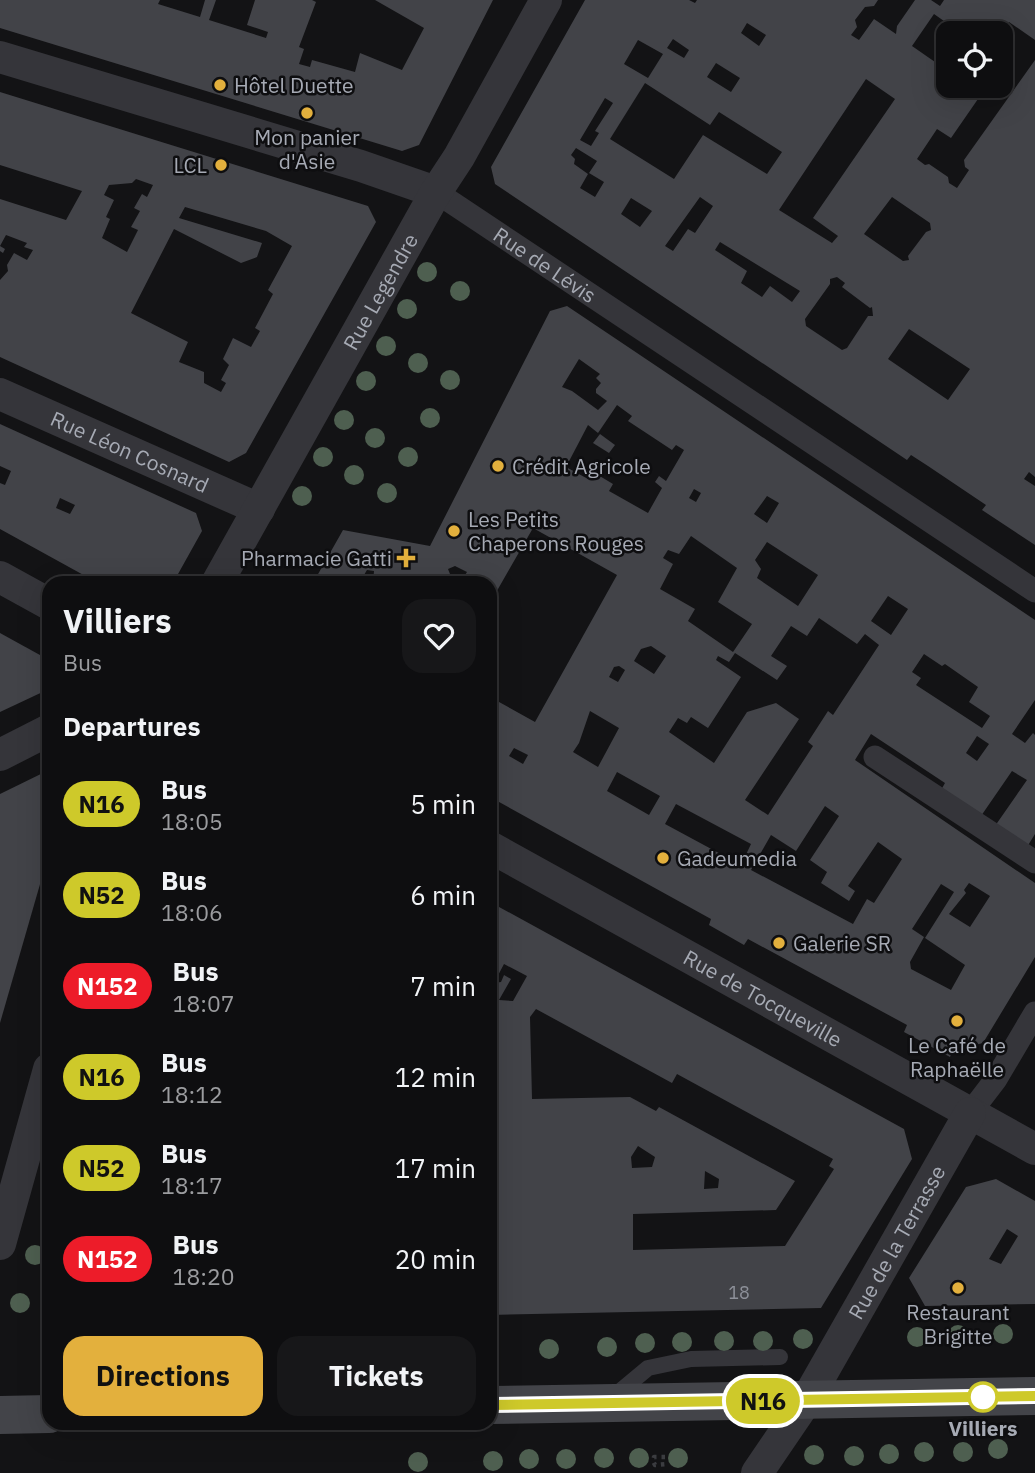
<!DOCTYPE html>
<meta charset="utf-8">
<style>
body{margin:0;font-family:"IBM Plex Sans",sans-serif;background:#171719;color:#f1f3f6;height:100vh;display:flex;flex-direction:column;font-size:26px;white-space:nowrap}
*{box-sizing:border-box;margin:0}
p{font-size:23px;color:#9b9c9f}
.icon{flex:none;width:38px;height:38px;fill:none;stroke:currentColor;stroke-width:2;stroke-linecap:round;stroke-linejoin:round}
.map{position:relative;flex:1;overflow:hidden}
.panel{position:absolute;left:42px;top:576px;width:455px;height:854px;display:flex;flex-direction:column;background:#0e0e10;border-radius:21px;box-shadow:0 7px 28px #0002,0 0 0 2px #2e2e30}
.panel>*{flex:none}
.badge{padding:0 14px;border-radius:23px;font-size:24px;line-height:46px}
.fabs{position:absolute;left:936px;top:21px;display:grid;gap:14px}
.fabs a{display:grid;place-items:center;width:77px;height:77px;border-radius:14px;background:#0e0e10;box-shadow:0 7px 28px #0002,0 0 0 2px #2e2e30;font-size:35px}
.map>.badge{position:absolute;translate:-50% -50%;box-shadow:0 0 0 4px #fff}
h2{padding:0 21px;font-size:26px;line-height:63px}
.round{display:grid;place-items:center;flex:none;width:74px;height:74px;border-radius:21px;background:#171719}
.summary{display:flex;align-items:center;justify-content:space-between;height:119px;padding:0 21px}
h1{font-size:33px;font-weight:700;line-height:52px}
.cta{display:flex;gap:14px;margin-top:auto;padding:14px 21px}
.cta a{flex:1;height:80px;border-radius:21px;background:#e3b03d;color:#111;font-size:28px;font-weight:700;line-height:80px;text-align:center}
.cta a+a{background:#171719;color:#f1f3f6}
ul{padding:0;list-style:none}
li{display:flex;align-items:center;gap:21px;height:91px;padding:0 21px}
li div{flex:1}
li b{display:block;font-size:26px}
li em{font-style:normal}
li .badge{min-width:77px;font-weight:700;text-align:center}
.map>svg:first-child{display:block}
</style>
<div class="map">
<svg width="1035" height="1473" viewBox="0 0 1035 1473">
<rect width="100%" height="100%" fill="#131315"/>
<g fill="#424348" fill-rule="evenodd">
<polygon points="0,0 160,0 158,4 200,17 205,0 216,0 209,20 266,38 268,32 247,25 255,0 312,0 316,2 299,47 304,49 299,64 310,67 312,60 355,72 360,53 402,70 424,28 375,0 493,0 419,145 402,151 0,28"/>
<path d="M585 0H689L695 3 697 0H878L874 6 865 7 855 20 857 27 851 35 859 40 874 19 896 34 897 26 915 0H931L940 6 944 0H1035V40L1009 22 1001 33H961L934 14 912 46 948 71V86H987L951 138 937 129 917 159 925 165 929 164 948 177 949 183 957 188 969 170 965 167 964 160 1035 60V477L1029 472 1024 479 1035 486V545L982 510 986 505 928 466 911 455 907 460 495 184 491 167ZM747 23 766 35 759 46 741 33ZM673 39 689 50 684 58 667 48ZM638 40 663 54 648 78 624 64ZM716 63 740 78 731 92 707 77ZM866 79 895 99 813 218 838 236 832 243 779 210ZM645 83 710 125 719 112 782 152 767 174 703 135 674 179 610 139ZM605 98 613 103 595 131 599 133 591 146 580 140ZM576 148 597 161 589 173 604 182 595 197 580 188 588 174 574 164 575 159 571 155ZM700 197 713 206 695 233 688 229 673 251 665 246ZM892 197 930 223 931 230 926 232 908 256 909 260 903 261 864 234ZM631 198 652 211 640 227 621 214ZM720 242 800 291 792 302 770 286 762 297 741 283 747 271 715 250ZM837 277 845 283 842 287 870 308 872 307 873 316H868L847 348 842 350 806 326 805 319 830 284V279ZM909 329 970 369 948 400 888 359Z"/>
<path d="M0 92 368 206 376 222 246 453 229 462 0 357V280L8 271 7 265 14 253 27 260 33 250 24 247 27 243 6 235 0 246 5 249 3 253 0 251V199L66 220 82 191 0 165ZM136 179 153 185 147 197 142 194 134 208 140 211 131 227 138 230 127 252 102 238 110 219 106 217 114 200 104 195 109 185 132 183ZM185 207 266 231 292 246 268 290 273 294 255 328 260 331 251 347 233 338 223 359 229 365 221 380 226 383 221 392 204 383V372L179 362 188 342 131 313 174 229 241 263 257 257 262 243 179 218Z"/>
<path d="M567 306 1035 620V700L1012 734 1025 743 1033 733 1035 735V834L1027 847 995 826 1027 780 1012 771 981 816 941 790 945 783 871 734 855 760 1035 883V957L983 1043 952 1051 950 1057 904 1032 907 1025 748 939 744 945 709 925 711 919 490 797V697L535 722 617 575 533 528 490 603V583H373L374 571 367 570 361 580 365 583H313L343 530 430 546 550 311ZM579 359 600 374 596 378 601 383 596 389V393L607 401 598 410 572 391 562 387ZM617 405 632 416 628 421 672 450 676 445 684 450 666 481 659 476 655 482 662 488 648 513 609 491 613 484 593 472 588 479 566 467 588 425 598 433ZM694 489 701 493 696 502 689 498ZM767 496 779 503 767 523 754 514ZM691 536 737 568 718 602 752 624 733 652 688 621 695 609 660 589 673 564 663 558 668 550 679 554ZM767 542 818 575 798 606 757 578 761 569 755 560ZM455 566 467 572 462 580 450 574 448 569ZM888 596 908 609 891 635 871 621ZM819 618 857 644 865 634 879 645 833 715 828 711 808 742 813 746 768 815 745 800 799 719 776 703 747 712 714 763 669 732 678 718 687 723 691 717 708 728 741 677 716 660 718 656 729 662 735 653 777 680 787 666 771 656 791 626 807 636ZM651 646 666 656 654 674 634 661 641 649ZM924 654 942 666 945 664 978 687 969 702 990 716 982 728 916 685 921 678 912 672ZM619 666 625 670 618 682 609 677 614 667ZM590 711 619 728 598 767 573 752 579 743ZM977 736 989 744 977 761 966 753ZM514 748 528 755 523 764 509 756ZM617 772 660 796 649 815 607 791ZM676 804 751 844 741 865 665 824ZM825 806 839 816 810 860 827 872 821 883 849 901 855 891 848 886 878 842 902 859 874 903 867 899 853 924 751 870 771 835 796 851ZM969 883 990 896 970 927 949 914 966 893 964 890ZM941 884 954 892 925 938 965 965 951 990 911 969 910 962 924 937 912 929Z"/>
<path d="M0 424 196 513 202 531 173 583H98L0 529V483L5 485 11 471 0 466ZM60 498 75 505 70 514 56 508Z"/>
<polygon points="600,434 615,445 609,453 593,443"/>
<polygon points="0,633 49,660 49,689 0,712"/>
<polygon points="49,770 49,853 0,1023 0,794"/>
<path d="M490 902 904 1129 912 1159 821 1308 490 1315V1043H497V1023L490 1019ZM504 964 527 976 513 1001 499 1000 511 979 504 975 501 982 494 983ZM536 1009 672 1083 677 1074 833 1159 829 1166 834 1169 785 1246 633 1250V1214L776 1210 795 1181 659 1107 656 1111 630 1097 532 1099 530 1017ZM638 1146 655 1157 652 1167 632 1168 631 1157ZM705 1171 719 1179 718 1188 704 1189Z"/>
<path d="M996 1179 1035 1201V1304L925 1306 909 1278 966 1187ZM1007 1229 1018 1236 1001 1264 989 1259Z"/>
</g>
<g fill="none" stroke-linecap="round" stroke-linejoin="round">
<polyline stroke="#3b3c40" stroke-width="4.5" stroke-dasharray="3.5 5" stroke-linecap="butt" points="665,1457 654,1457 653,1461 655,1465 666,1464"/>
<polyline stroke="#35353a" stroke-width="16" points="612,1398 648,1368 691,1359 780,1357"/>
<g stroke="#35353a" stroke-width="23">
<path id="s1" d="M436 192 1035 591"/>
<polyline points="875,757 1035,862"/>
<polyline points="970,1113 996,1079 1035,1013"/>
</g>
<g stroke="#35353a" stroke-width="32">
<polyline points="0,57 361,166 436,192"/>
<path id="s2" d="M0 394 259 509"/>
<polyline points="0,577 49,604"/>
<path id="s3" d="M217 583 436 192 459 157 546 0"/>
<polyline points="0,755 49,730"/>
<path id="s4" d="M490 847 1035 1149"/>
<polyline points="0,1244 49,1069"/>
<path id="s5" d="M757 1473 806 1401 970 1113"/>
</g>
<g stroke="#434449" stroke-width="38">
<polyline points="490,1405 1035,1396"/>
<polyline points="0,1415 49,1414"/>
</g>
</g>
<g fill="#4e5f50">
<circle cx="427" cy="272" r="10"/>
<circle cx="460" cy="291" r="10"/>
<circle cx="407" cy="309" r="10"/>
<circle cx="386" cy="346" r="10"/>
<circle cx="418" cy="363" r="10"/>
<circle cx="450" cy="380" r="10"/>
<circle cx="366" cy="381" r="10"/>
<circle cx="430" cy="418" r="10"/>
<circle cx="344" cy="420" r="10"/>
<circle cx="375" cy="438" r="10"/>
<circle cx="323" cy="457" r="10"/>
<circle cx="408" cy="457" r="10"/>
<circle cx="354" cy="475" r="10"/>
<circle cx="387" cy="493" r="10"/>
<circle cx="302" cy="496" r="10"/>
<circle cx="35" cy="1255" r="10"/>
<circle cx="20" cy="1303" r="10"/>
<circle cx="1003" cy="1334" r="10"/>
<circle cx="958" cy="1335" r="10"/>
<circle cx="917" cy="1337" r="10"/>
<circle cx="803" cy="1339" r="10"/>
<circle cx="724" cy="1341" r="10"/>
<circle cx="763" cy="1341" r="10"/>
<circle cx="682" cy="1342" r="10"/>
<circle cx="645" cy="1343" r="10"/>
<circle cx="607" cy="1347" r="10"/>
<circle cx="549" cy="1349" r="10"/>
<circle cx="998" cy="1449" r="10"/>
<circle cx="924" cy="1452" r="10"/>
<circle cx="963" cy="1452" r="10"/>
<circle cx="889" cy="1454" r="10"/>
<circle cx="814" cy="1455" r="10"/>
<circle cx="854" cy="1456" r="10"/>
<circle cx="604" cy="1458" r="10"/>
<circle cx="639" cy="1458" r="10"/>
<circle cx="678" cy="1458" r="10"/>
<circle cx="529" cy="1459" r="10"/>
<circle cx="566" cy="1459" r="10"/>
<circle cx="493" cy="1461" r="10"/>
<circle cx="418" cy="1462" r="10"/>
</g>
<g fill="none" stroke-linecap="round" stroke-linejoin="round">
<defs>
<polyline id="line" points="490,1405 1035,1396"/>
</defs>
<use href="#line" stroke="#fff" stroke-width="16"/>
<use href="#line" stroke="#cec92a" stroke-width="10"/>
</g>
<g fill="#e3b03d" stroke="#0e0e10" stroke-width="2.5">
<circle cx="220" cy="85" r="7"/>
<circle cx="307" cy="113" r="7"/>
<circle cx="221" cy="165" r="7"/>
<circle cx="498" cy="466" r="7"/>
<circle cx="454" cy="531" r="7"/>
<path d="M402.5 547.5h7v7h7v7h-7v7h-7v-7h-7v-7h7z"/>
<circle cx="663" cy="858" r="7"/>
<circle cx="779" cy="943" r="7"/>
<circle cx="957" cy="1021" r="7"/>
<circle cx="958" cy="1288" r="7"/>
</g>
<circle fill="#fff" stroke="#cec92a" stroke-width="3.5" cx="983" cy="1397" r="14"/>
<g text-anchor="middle" dominant-baseline="central" stroke-width="5" stroke-linejoin="round" paint-order="stroke">
<g font-size="18" fill="#8d9099">
<text x="739" y="1292">18</text>
</g>
<g font-size="21" fill="#a6aab4" stroke="#0e0e10" text-anchor="start">
<text x="234" y="85">Hôtel Duette</text>
<text x="307" y="137" text-anchor="middle">Mon panier<tspan x="307" dy="24">d'Asie</tspan></text>
<text x="207" y="165" text-anchor="end">LCL</text>
<text x="512" y="466">Crédit Agricole</text>
<text x="468" y="519">Les Petits<tspan x="468" dy="24">Chaperons Rouges</tspan></text>
<text x="392" y="558" text-anchor="end">Pharmacie Gatti</text>
<text x="677" y="858">Gadeumedia</text>
<text x="793" y="943">Galerie SR</text>
<text x="957" y="1045" text-anchor="middle">Le Café de<tspan x="957" dy="24">Raphaëlle</tspan></text>
<text x="958" y="1312" text-anchor="middle">Restaurant<tspan x="958" dy="24">Brigitte</tspan></text>
</g>
<g font-size="21" fill="#a6aab4" stroke="#0e0e10">
<text stroke="none"><textPath href="#s1" startOffset="131">Rue de Lévis</textPath></text>
<text stroke="none"><textPath href="#s3" startOffset="334">Rue Legendre</textPath></text>
<text stroke="none"><textPath href="#s2" startOffset="142">Rue Léon Cosnard</textPath></text>
<text stroke="none"><textPath href="#s4" startOffset="312">Rue de Tocqueville</textPath></text>
<text stroke="none"><textPath href="#s5" startOffset="270">Rue de la Terrasse</textPath></text>
</g>
<g font-size="21" font-weight="bold" fill="#a6aab4" stroke="#0e0e10">
<text x="983" y="1428">Villiers</text>
</g>
</g>
</svg>
<div class="fabs">
<a><svg class="icon" aria-label="locate" viewBox="0 0 24 24"><circle cx="12" cy="12" r="6"/><path d="M12 2v4M12 18v4M2 12h4M18 12h4"/></svg></a>
</div>
<b class="badge" style="left:763px;top:1401px;background:#cec92a;color:#111">N16</b>
<section class="panel">
<div class="summary"><div><h1>Villiers</h1><p>Bus</p></div><a class="round"><svg class="icon" aria-label="heart" viewBox="0 0 24 24"><path d="M12 20l-8-8c-3-5 5-10 8-4 3-6 11-1 8 4z"/></svg></a></div>
<h2>Departures</h2>
<ul>
<li><span class="badge" style="background:#cec92a;color:#111">N16</span><div><b>Bus</b><p>18:05</p></div><em>5 min</em></li>
<li><span class="badge" style="background:#cec92a;color:#111">N52</span><div><b>Bus</b><p>18:06</p></div><em>6 min</em></li>
<li><span class="badge" style="background:#ed1c29;color:#fff">N152</span><div><b>Bus</b><p>18:07</p></div><em>7 min</em></li>
<li><span class="badge" style="background:#cec92a;color:#111">N16</span><div><b>Bus</b><p>18:12</p></div><em>12 min</em></li>
<li><span class="badge" style="background:#cec92a;color:#111">N52</span><div><b>Bus</b><p>18:17</p></div><em>17 min</em></li>
<li><span class="badge" style="background:#ed1c29;color:#fff">N152</span><div><b>Bus</b><p>18:20</p></div><em>20 min</em></li>
</ul>
<div class="cta"><a>Directions</a><a>Tickets</a></div>
</section>
</div>
